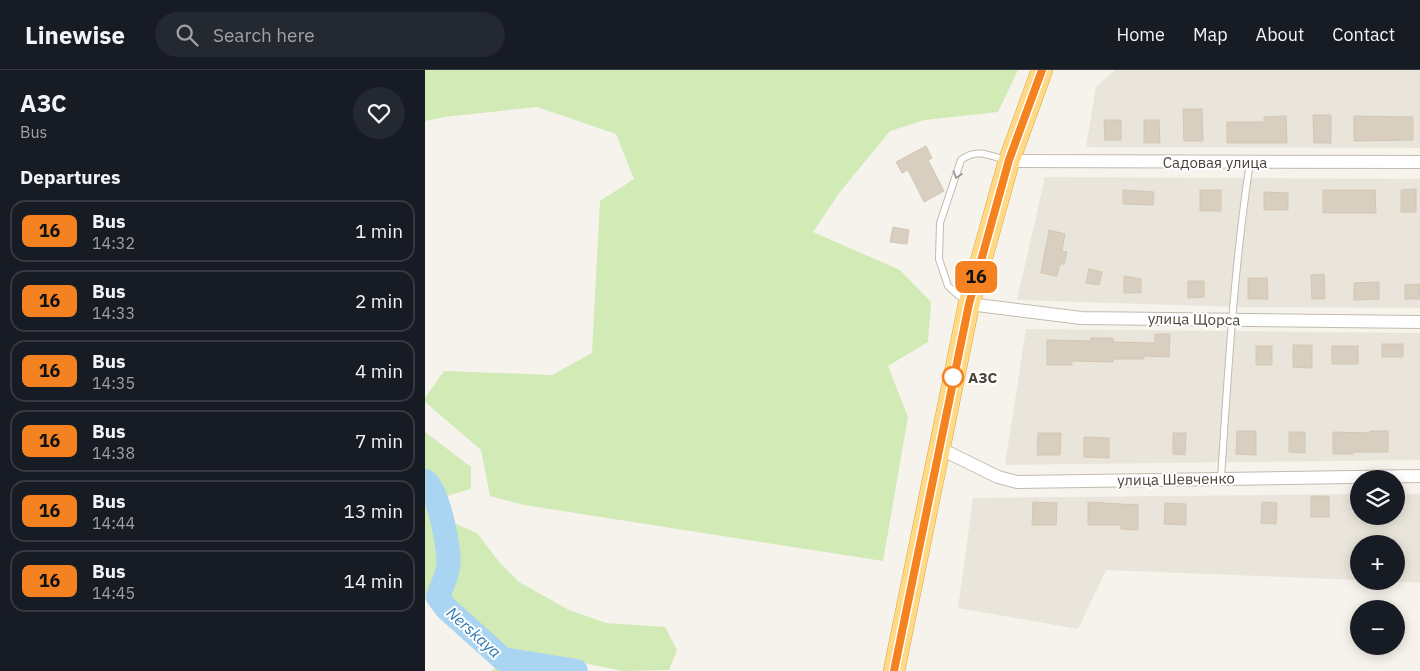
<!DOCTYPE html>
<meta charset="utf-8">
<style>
body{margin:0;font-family:"IBM Plex Sans",sans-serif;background:#242831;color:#f1f3f6;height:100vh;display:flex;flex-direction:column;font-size:19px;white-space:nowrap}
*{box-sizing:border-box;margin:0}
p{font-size:16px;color:#9ea1a6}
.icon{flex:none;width:28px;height:28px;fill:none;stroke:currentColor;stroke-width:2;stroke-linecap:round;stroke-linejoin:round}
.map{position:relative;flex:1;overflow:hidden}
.side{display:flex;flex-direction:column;background:#171b24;width:425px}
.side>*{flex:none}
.badge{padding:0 10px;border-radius:8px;font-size:18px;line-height:32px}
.tools{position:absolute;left:925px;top:400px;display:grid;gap:10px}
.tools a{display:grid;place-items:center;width:55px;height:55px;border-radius:50%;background:#171b24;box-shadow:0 2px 12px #0003;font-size:25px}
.map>.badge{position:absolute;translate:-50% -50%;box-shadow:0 0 0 2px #fff}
h2{padding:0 20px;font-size:19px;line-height:45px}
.round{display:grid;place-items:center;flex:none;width:52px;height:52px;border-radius:26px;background:#242831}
.summary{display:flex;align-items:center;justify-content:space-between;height:85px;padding:0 20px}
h1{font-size:24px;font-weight:700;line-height:38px}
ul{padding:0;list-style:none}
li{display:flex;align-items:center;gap:15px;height:62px;margin:0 10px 8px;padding:0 10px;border:2px solid #363941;border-radius:15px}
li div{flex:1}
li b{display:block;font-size:19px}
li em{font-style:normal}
li .badge{min-width:55px;font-weight:700;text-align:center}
header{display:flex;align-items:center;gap:30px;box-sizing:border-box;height:70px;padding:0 25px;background:#171b24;border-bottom:1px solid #363941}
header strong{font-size:24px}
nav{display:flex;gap:28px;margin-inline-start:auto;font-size:18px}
.search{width:350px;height:45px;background:#242831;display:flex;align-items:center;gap:12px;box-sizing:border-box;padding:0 18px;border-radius:28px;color:#9ea1a6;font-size:19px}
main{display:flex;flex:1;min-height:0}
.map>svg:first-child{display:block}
</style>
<header>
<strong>Linewise</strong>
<div class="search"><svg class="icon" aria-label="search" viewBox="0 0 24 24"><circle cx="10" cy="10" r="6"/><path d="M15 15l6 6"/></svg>Search here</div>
<nav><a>Home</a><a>Map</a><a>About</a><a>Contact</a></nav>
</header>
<main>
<section class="side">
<div class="summary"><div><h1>АЗС</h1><p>Bus</p></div><a class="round"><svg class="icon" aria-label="heart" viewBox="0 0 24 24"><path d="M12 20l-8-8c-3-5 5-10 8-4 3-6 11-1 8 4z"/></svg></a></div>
<h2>Departures</h2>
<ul>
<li><span class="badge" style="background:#f58220;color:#111">16</span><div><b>Bus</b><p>14:32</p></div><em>1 min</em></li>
<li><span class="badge" style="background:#f58220;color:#111">16</span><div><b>Bus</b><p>14:33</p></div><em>2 min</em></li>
<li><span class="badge" style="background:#f58220;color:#111">16</span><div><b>Bus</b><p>14:35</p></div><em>4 min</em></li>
<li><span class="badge" style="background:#f58220;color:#111">16</span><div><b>Bus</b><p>14:38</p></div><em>7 min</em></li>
<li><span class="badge" style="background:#f58220;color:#111">16</span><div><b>Bus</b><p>14:44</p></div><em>13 min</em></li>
<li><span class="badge" style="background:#f58220;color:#111">16</span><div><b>Bus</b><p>14:45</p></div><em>14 min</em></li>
</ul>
</section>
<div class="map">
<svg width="995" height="601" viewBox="0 0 995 601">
<rect width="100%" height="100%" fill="#f6f3ec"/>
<g fill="#eae5da">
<polygon points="690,0 995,0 995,78 661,77 671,17"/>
<polygon points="620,107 995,109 995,238 814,237 592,230"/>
<polygon points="601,259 995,263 995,390 580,395"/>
<polygon points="934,424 934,446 971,446 971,424 995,424 995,513 958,511 971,511 971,474 934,474 934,510 681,500 653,559 533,538 548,428"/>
</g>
<g fill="#d2eab5">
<polygon points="0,0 593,0 573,42 500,50 465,61 415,122 388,162 475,200 506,232 503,272 463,296 483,347 458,491 99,435 65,426 56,380 0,332 0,328 19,301 127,305 167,283 175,131 209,109 191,64 112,37 19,47 0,51"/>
<polygon points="0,362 46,397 46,419 22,426 5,408 0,406"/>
<polygon points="0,424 12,463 12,497 5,527 0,530"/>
<polygon points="29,453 52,463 75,493 94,512 144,540 181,553 240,557 252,580 244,600 198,601 80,577 29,535 21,523 32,503"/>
<polygon points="72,595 106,601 67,601"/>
</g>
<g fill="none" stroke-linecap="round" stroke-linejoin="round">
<path stroke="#a9d4f2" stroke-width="24" d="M0 411C13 418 26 483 23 497 22 507 16 517 13 527L21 538 78 589 151 601"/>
</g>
<g fill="#d8cfc1" stroke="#d3c7b4">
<polygon points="758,39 777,39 778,71 759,71"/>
<polygon points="888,45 906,45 906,73 889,73"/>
<polygon points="861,46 862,73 802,73 802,52 839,52 839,47"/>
<polygon points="929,46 988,47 988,70 929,71"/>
<polygon points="679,50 696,50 696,70 680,70"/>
<polygon points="719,50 734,50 735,73 719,73"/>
<polygon points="501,76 507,88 503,90 519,121 499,132 483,100 477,103 471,92"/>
<polygon points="991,119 991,142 976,142 976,120"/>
<polygon points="698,120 729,122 728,135 698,134"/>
<rect x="775" y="120" width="21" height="21"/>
<polygon points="898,120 950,120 951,143 898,143"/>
<polygon points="839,122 863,123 863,140 839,140"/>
<polygon points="468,157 484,160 482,174 465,172"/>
<polygon points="624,160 640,164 637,181 642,182 639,194 635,194 632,206 616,203"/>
<polygon points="664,199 677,202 674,215 661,213"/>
<polygon points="899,204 900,229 887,229 886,205"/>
<polygon points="699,206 716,209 716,223 699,223"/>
<polygon points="823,208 842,208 843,229 823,229"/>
<polygon points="763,211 779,211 779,227 763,228"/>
<polygon points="954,212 954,229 929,230 929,213"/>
<polygon points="995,214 995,229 980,229 980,215"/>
<polygon points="730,264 745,264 744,287 719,286 719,289 688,289 688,292 647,291 647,295 622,295 622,270 666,271 666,268 688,268 688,272 730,273"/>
<rect x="957" y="274" width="21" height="13"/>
<polygon points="868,275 887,275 887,298 868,297"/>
<rect x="831" y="276" width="16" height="19"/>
<rect x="907" y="276" width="26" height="18"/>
<polygon points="812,361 831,361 831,385 811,384"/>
<polygon points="945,361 963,361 963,382 928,382 928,384 908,384 908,362 945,363"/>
<polygon points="864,362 880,362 880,383 864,382"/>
<polygon points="613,363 636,363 635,385 612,385"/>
<polygon points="748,363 761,363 760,385 748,384"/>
<polygon points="659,367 684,368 684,388 659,387"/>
<rect x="886" y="426" width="18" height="21"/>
<polygon points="608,432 632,433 631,455 607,455"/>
<polygon points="663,432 713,435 713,460 696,459 696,455 663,455"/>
<polygon points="837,432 852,433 851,454 836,453"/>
<polygon points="740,433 761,434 761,455 739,454"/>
</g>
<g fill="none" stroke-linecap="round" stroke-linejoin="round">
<defs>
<g id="service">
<path d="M541 232 523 216 514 189 515 153 536 90C551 78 564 85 581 90"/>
<path d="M796 408C803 302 809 197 825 92"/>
</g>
<g id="minor">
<polyline points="584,91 995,92"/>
<polyline points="544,234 656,248 995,252"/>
<polyline points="514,378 573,407 592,412 995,406"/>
</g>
<polyline id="trunk" points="469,601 544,234 584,91 617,0"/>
</defs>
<use href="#service" stroke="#c2bbae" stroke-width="8"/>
<use href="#minor" stroke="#c2bbae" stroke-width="14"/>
<use href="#trunk" stroke="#e0a43c" stroke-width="22"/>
<use href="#service" stroke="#fff" stroke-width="6"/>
<use href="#minor" stroke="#fff" stroke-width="12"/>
<use href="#trunk" stroke="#ffd985" stroke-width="21"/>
</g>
<defs><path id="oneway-chevron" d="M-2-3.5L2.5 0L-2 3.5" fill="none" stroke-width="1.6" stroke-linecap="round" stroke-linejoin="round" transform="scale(1.25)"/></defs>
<use stroke="#9c9892" href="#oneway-chevron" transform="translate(532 105) rotate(108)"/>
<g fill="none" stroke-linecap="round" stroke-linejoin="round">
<defs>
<polyline id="line" points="469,601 544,234 584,90 617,0"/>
</defs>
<use href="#line" stroke="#fff" stroke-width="11"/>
<use href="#line" stroke="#f58220" stroke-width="8"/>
</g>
<circle fill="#fff" stroke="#f58220" stroke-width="2.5" cx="528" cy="307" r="10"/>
<g text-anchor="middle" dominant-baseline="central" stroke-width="4" stroke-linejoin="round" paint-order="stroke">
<g font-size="15" fill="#4b4439" stroke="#fff">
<text x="790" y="92">Садовая улица</text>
<text transform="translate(769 249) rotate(1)">улица Щорса</text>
<text transform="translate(751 409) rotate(-1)">улица Шевченко</text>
</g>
<g font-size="15" font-weight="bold" fill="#4b4439" stroke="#fff" text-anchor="start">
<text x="543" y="307">АЗС</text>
</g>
<g font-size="16" font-style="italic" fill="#2e7ab2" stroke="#fff">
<text transform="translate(49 562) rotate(42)">Nerskaya</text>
</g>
</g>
</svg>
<div class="tools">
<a><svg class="icon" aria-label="layers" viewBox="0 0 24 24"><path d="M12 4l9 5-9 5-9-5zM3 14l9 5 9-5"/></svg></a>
<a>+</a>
<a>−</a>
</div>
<b class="badge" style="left:551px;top:207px;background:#f58220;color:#111">16</b>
</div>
</main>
